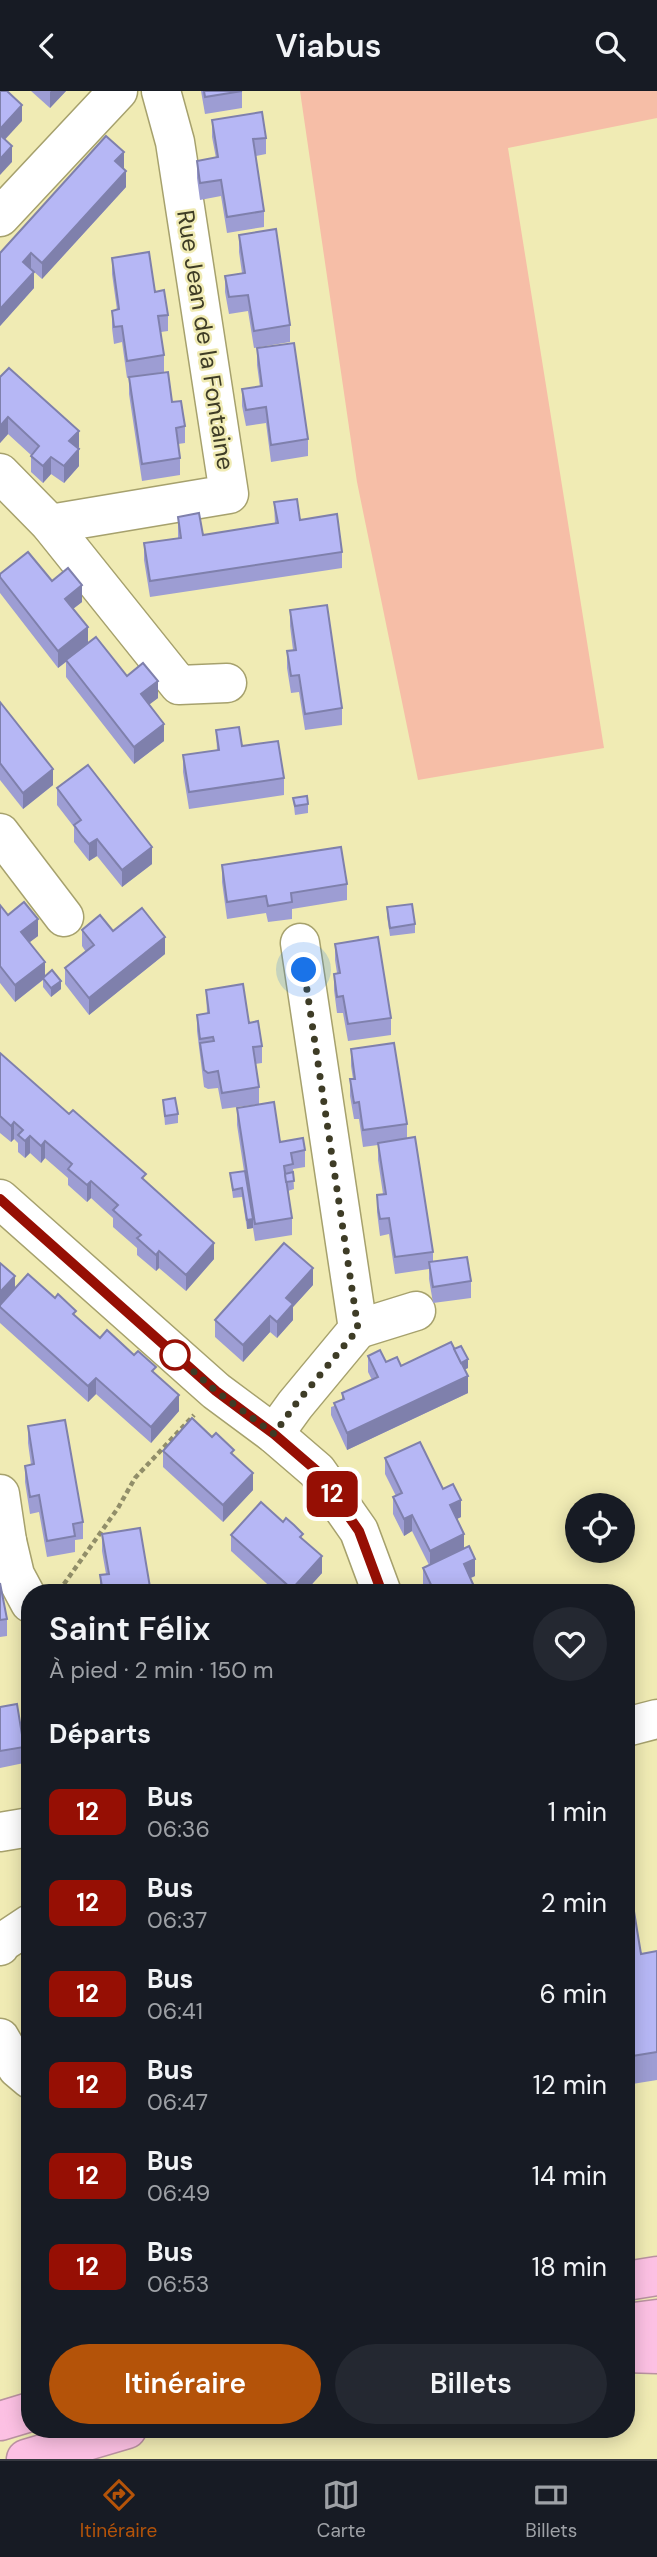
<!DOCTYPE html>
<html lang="fr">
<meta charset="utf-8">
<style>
body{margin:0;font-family:"DM Sans",sans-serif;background:#242831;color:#f1f3f6;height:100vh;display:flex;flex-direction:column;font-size:26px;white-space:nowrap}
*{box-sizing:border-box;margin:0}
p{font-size:23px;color:#9ea1a6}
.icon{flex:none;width:38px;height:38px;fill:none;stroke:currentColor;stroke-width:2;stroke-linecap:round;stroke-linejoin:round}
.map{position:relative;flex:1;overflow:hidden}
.panel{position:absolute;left:21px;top:1493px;width:614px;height:854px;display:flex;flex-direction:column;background:#171b24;border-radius:28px;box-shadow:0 4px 18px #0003}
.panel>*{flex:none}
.badge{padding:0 14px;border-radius:10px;font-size:24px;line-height:46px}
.controls{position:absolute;left:565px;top:1402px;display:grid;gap:14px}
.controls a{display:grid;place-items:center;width:70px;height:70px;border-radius:50%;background:#171b24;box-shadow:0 4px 18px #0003;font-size:35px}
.you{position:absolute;width:35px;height:35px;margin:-18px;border:5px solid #fff;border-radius:50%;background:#1a73e8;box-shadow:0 0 0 10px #1a73e833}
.map>.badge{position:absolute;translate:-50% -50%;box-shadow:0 0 0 4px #fff}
h2{padding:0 28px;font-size:26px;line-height:63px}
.round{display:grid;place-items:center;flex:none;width:74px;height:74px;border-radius:37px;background:#242831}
.summary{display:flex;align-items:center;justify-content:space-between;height:119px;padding:0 28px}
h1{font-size:33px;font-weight:600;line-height:52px}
.action{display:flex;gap:14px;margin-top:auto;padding:14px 28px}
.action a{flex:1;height:80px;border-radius:42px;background:#b45309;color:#fff;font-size:28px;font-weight:600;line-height:80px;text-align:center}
.action a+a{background:#242831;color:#f1f3f6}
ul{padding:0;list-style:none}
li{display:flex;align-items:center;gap:21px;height:91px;padding:0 28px}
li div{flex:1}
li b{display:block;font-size:26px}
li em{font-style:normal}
li .badge{min-width:77px;font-weight:700;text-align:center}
header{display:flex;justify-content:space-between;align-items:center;height:91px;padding:0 28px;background:#171b24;font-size:32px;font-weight:600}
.menu{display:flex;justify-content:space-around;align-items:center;height:98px;border-top:2px solid #363941;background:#171b24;font-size:19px;color:#9ea1a6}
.menu a{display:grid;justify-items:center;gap:4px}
.menu .selected{color:#b45309}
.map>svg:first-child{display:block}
</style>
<header><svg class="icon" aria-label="back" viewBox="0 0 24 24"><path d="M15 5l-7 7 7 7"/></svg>Viabus<svg class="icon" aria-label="search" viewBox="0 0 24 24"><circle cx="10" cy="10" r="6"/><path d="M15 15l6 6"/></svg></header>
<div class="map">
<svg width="657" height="2368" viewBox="0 0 657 2368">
<rect width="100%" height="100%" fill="#f0ebb4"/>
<polygon fill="#f6bea7" points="300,0 657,0 657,27 508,57 604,657 418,689 357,391"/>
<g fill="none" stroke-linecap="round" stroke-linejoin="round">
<defs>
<g id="minor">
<polyline points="0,126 118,0"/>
<polyline points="0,382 50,433 179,594 227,592"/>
<polyline points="50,433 229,403 175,51 161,0"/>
<polyline points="0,742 64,826"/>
<polyline points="0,1108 216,1300 274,1343 317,1380 359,1440 382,1502"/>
<polyline points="358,1238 416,1220"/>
<polyline points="274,1343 295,1314 358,1238 300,852"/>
<polyline points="0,1403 7,1450 0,1451"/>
<polyline points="7,1450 15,1484 30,1512"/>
<polyline points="626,1636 657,1628"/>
<polyline points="0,1741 30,1736"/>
<polyline points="0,1855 1,1852 30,1833"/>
<polyline points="0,1947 17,1977 30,1988"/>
</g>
<g id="highway">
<polyline points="626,2190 657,2185"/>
<polyline points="626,2232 657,2228"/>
<polyline points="626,2262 657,2263"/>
<polyline points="0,2330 30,2321"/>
<polyline points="26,2368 127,2338"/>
</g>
</defs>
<use href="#minor" stroke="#a6a16d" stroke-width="41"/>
<use href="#highway" stroke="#ba92a1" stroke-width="41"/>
<polyline stroke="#918e69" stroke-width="4.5" stroke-dasharray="5 3.5" stroke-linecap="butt" points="59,1500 118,1417 135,1387 194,1324"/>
<use href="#minor" stroke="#fff" stroke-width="38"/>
<use href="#highway" stroke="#fcc0e3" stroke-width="38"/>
</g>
<g fill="#9d9dd3">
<polygon points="31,0 66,0 50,17"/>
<polygon points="201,0 242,0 242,17 205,23"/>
<polygon points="212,29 266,47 266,63 256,65 264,120 264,136 227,142 221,105 200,109 197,87 197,70 216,67 212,46"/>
<polygon points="123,78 126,96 42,188 31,178 34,197 0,235 0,162"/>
<polygon points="239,144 290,234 290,251 254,257 248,220 229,223 225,201 225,185 242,182 239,161"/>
<polygon points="112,167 155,201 168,224 168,240 161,241 164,264 164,281 127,287 122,251 114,253 112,237 112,220 117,219 112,183"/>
<polygon points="257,257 308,348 308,365 271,371 266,332 246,335 242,315 242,298 260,296 257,274"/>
<polygon points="0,286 79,356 78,358 79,375 64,392 51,383 43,392 31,381 31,364 8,343 0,352"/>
<polygon points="129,286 172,311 185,335 185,352 178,353 180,367 180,384 142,390 129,303"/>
<polygon points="274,411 300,429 342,461 342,477 150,506 144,469 144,452 178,447 178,426 203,444 275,433"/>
<polygon points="0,483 52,490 82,511 73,518 88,552 127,585 158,607 149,613 164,650 134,673 66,586 66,571 58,577 0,502"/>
<polygon points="290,519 342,617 342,634 305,639 299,601 291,602 287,577 287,560 293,559 290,535"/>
<polygon points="0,611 53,694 23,718 0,689"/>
<polygon points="216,639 242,655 284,687 284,704 189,718 183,681 183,664 217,659"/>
<polygon points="57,697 152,773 122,796 97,765 89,770 74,751 74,736 57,714"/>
<polygon points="293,707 308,713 308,722 295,724"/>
<polygon points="222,774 347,793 347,809 292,818 292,828 268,831 266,822 227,828 222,791"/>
<polygon points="0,814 8,824 38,845 29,851 45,885 61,898 51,906 43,896 43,889 15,911 0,892"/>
<polygon points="387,816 415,833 415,842 390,845 387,825"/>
<polygon points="82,839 113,840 165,863 89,924 65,893 65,877 86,861 82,855"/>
<polygon points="335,853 391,927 391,944 348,950 343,922 337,922 334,899 334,883 337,882 335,869"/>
<polygon points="206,899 249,932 262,955 262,972 255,973 259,996 259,1013 222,1018 218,997 208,998 204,996 197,940 197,924 207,922"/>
<polygon points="351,958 407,1033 407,1048 433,1161 433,1171 471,1190 471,1207 433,1212 429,1188 429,1178 395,1183 389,1143 380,1145 377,1121 377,1104 383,1103 378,1069 378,1054 363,1056 359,1028 354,1028 350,1005 350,988 353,988 351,975"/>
<polygon points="0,962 146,1091 214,1168 186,1200 159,1177 156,1180 137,1164 137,1157 113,1136 113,1127 91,1107 87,1111 68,1094 68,1087 45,1067 41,1072 30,1062 25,1067 18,1061 18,1052 14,1048 11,1051 0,1042"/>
<polygon points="163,1009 178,1023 178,1032 165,1034"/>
<polygon points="237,1017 280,1051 305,1059 305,1076 293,1078 294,1098 288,1100 292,1127 292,1144 255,1150 253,1137 247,1138 242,1106 233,1107 230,1082 244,1080 237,1034"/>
<polygon points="0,1172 15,1197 76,1226 100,1247 156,1283 179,1320 151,1352 96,1303 88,1311 0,1232"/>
<polygon points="313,1194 293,1216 293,1229 277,1247 270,1241 243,1271 215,1246 215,1229"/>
<polygon points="454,1258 468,1277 465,1278 468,1302 347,1359 331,1324 331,1316 334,1315 334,1312 342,1309 342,1302 372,1289 368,1281 368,1265 386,1271 401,1275"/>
<polygon points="28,1335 83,1431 83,1448 75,1449 75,1461 47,1466 39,1421 30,1423 25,1391 25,1375 31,1374 28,1352"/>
<polygon points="163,1360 234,1365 253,1399 223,1431 163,1376"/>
<polygon points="385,1367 443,1398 461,1426 457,1428 464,1457 475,1485 470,1487 477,1502 427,1502 423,1493 423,1477 429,1474 412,1440 404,1445 393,1423 393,1406 396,1405 385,1383"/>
<polygon points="102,1443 151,1502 100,1502 100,1484 106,1483 102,1460"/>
<polygon points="231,1444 303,1449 322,1482 304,1502 277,1502 231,1460"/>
<polygon points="0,1492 7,1528 7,1545 0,1546"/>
<polygon points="0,1616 24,1656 24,1672 0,1677"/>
<polygon points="626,1797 641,1863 657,1860 657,1989 626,1994"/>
</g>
<g fill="#7f80ac">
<polygon points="51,0 66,0 50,17 50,1"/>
<polygon points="22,14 22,30 0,54 0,38"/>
<polygon points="12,55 12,71 0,84 0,68"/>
<polygon points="124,61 124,78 115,70"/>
<polygon points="126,80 126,96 42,188 42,172"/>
<polygon points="31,162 31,178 23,171"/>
<polygon points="34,181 34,197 0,235 0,218"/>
<polygon points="8,326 8,343 0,352 0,335"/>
<polygon points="79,340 79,356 69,367 69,350"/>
<polygon points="79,358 79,375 64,392 64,375"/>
<polygon points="51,366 51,383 43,392 43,375"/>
<polygon points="82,494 82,511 65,524 65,508"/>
<polygon points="88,536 88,553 58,577 58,560"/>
<polygon points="158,590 158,607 141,620 141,603"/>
<polygon points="164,633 164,650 134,673 134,656"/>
<polygon points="53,678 53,694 23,718 23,702"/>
<polygon points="97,748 97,765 89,770 89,753"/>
<polygon points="152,756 152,773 122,796 122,779"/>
<polygon points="38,828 38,845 21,858 21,841"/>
<polygon points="165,846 165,863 89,924 89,907"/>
<polygon points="45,871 45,887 15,911 15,894"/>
<polygon points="61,890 61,898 51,906 51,897"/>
<polygon points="14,1031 14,1048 11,1051 11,1035"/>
<polygon points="30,1045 30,1062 25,1067 25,1050"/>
<polygon points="45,1050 45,1067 41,1072 41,1055"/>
<polygon points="91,1090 91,1107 87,1111 87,1094"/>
<polygon points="253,1128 253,1137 247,1138 247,1129"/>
<polygon points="214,1152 214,1168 186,1200 186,1184"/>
<polygon points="159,1160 159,1177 156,1180 156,1164"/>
<polygon points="313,1177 313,1194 293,1216 293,1229 277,1247 277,1231 286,1207"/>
<polygon points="15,1185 15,1201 0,1216 0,1201"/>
<polygon points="270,1225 270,1241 243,1271 243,1254"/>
<polygon points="468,1268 468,1277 458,1282 458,1273"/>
<polygon points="468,1285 468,1302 347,1359 347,1342"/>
<polygon points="96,1287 96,1303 88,1311 88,1295"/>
<polygon points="179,1304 179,1320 151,1352 151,1336"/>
<polygon points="253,1382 253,1399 223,1431 223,1414"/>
<polygon points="461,1409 461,1426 450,1431 450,1414"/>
<polygon points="412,1424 412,1440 404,1445 404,1428"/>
<polygon points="464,1443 464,1460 430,1477 430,1460"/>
<polygon points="322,1465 322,1482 304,1502 292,1502 292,1498"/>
<polygon points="475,1468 475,1485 464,1490 464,1473"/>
</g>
<g fill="#b6b7f5" stroke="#7f80ac" stroke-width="2">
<polygon points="0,0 7,0 22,14 0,38"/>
<polygon points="204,0 242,0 205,6"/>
<polygon points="262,21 266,47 253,48 264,120 227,126 221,89 200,92 197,70 218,66 212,29"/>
<polygon points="0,44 12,55 0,68"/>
<polygon points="106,45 124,61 115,70 126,80 42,172 31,162 23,171 34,181 0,218 0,162"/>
<polygon points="276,138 290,234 254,240 248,204 229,206 225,185 245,182 239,144"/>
<polygon points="149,161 155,201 164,199 168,224 158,225 164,264 127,270 122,235 114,236 112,220 119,218 112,167"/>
<polygon points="294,252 308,348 271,354 266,316 246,319 242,298 262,295 257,257"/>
<polygon points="9,277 79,340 69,350 79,358 64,375 51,366 43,375 31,365 39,355 8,326 0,335 0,286"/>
<polygon points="168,281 172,311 181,310 183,323 185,335 176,337 180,367 142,373 129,286"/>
<polygon points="297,408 300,429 337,423 342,461 150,490 144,452 181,447 178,426 199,422 203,444 278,432 274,411"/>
<polygon points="28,461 52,490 68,477 82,494 65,508 88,536 58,560 0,486 0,483"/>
<polygon points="327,514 342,617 305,623 299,584 291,585 289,572 287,560 296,559 290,519"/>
<polygon points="96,546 127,585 143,572 158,590 141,603 164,633 134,656 66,569"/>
<polygon points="0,611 53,678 23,702 0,672"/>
<polygon points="239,636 242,655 278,650 284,687 189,701 183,664 219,659 216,639"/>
<polygon points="88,674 152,756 122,779 97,748 89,753 82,745 74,734 81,729 57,697"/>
<polygon points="307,705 308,713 295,715 293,707"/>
<polygon points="341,756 347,793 291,802 292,811 268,815 266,805 227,811 222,774"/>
<polygon points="24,811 38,828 21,841 45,871 15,894 0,875 0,814 8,824"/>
<polygon points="412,813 415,833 390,837 387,816"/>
<polygon points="142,817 165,846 89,907 65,877 94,854 82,839 100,824 113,840"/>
<polygon points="378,846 391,927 348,933 343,905 337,906 334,883 340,882 335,853"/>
<polygon points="52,879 61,890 51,897 43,887"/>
<polygon points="243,893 249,932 258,930 262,955 253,956 259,996 222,1002 218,980 208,982 204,979 200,952 214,950 213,946 200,948 197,924 209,922 206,899"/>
<polygon points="394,952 407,1033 363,1039 359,1011 354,1012 350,988 355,988 351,958"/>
<polygon points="0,962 69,1023 73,1019 146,1083 142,1087 214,1152 186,1184 159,1160 156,1164 137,1147 141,1144 113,1119 118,1114 91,1090 87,1094 68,1078 72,1073 45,1050 41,1055 30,1045 25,1050 18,1044 23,1039 14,1031 11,1035 0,1025"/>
<polygon points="175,1007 178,1023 165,1025 163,1009"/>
<polygon points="274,1011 280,1051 303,1047 305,1059 291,1062 293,1073 284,1075 292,1127 255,1133 237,1017"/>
<polygon points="415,1046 433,1161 395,1166 389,1127 380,1128 378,1117 377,1104 386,1103 378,1052"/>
<polygon points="245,1080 253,1128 247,1129 242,1097 233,1099 230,1082"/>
<polygon points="293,1081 294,1090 286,1091 285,1083"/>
<polygon points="284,1152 313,1177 286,1207 293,1213 277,1231 270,1225 243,1254 215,1229"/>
<polygon points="467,1166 471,1190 433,1196 429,1171"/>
<polygon points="0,1172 15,1185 0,1201"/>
<polygon points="28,1183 55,1207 58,1203 76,1220 73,1223 100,1247 107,1239 134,1264 138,1260 156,1276 152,1280 179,1304 151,1336 96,1287 88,1295 0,1216 0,1214"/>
<polygon points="451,1251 468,1285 347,1342 334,1312 344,1308 342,1302 378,1286 368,1265 380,1259 386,1271 397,1266 401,1275"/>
<polygon points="461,1255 468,1268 461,1272 454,1258"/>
<polygon points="192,1327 212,1346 216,1342 234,1359 231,1362 253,1382 223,1414 163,1360"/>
<polygon points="65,1329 83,1431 73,1433 75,1445 47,1450 39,1404 30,1406 25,1375 34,1373 28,1335"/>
<polygon points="420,1351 443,1398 453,1393 461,1409 450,1414 464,1443 430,1460 412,1424 404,1428 393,1406 402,1402 385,1367"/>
<polygon points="261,1411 283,1431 286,1427 294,1434 303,1443 300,1446 322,1465 292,1498 231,1444"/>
<polygon points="140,1437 151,1502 103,1502 100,1484 109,1483 102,1443"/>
<polygon points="469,1455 475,1468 464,1473 477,1502 435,1502 423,1477"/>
<polygon points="0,1492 7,1528 0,1529"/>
<polygon points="17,1613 24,1656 0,1660 0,1616"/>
<polygon points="630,1796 641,1863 657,1860 657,1961 626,1966 626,1797"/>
</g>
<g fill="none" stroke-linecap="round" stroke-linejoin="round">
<defs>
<polyline id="line" points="0,1108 216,1300 274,1343 317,1380 359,1440 382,1502"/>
</defs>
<use href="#line" stroke="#fff" stroke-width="16"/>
<use href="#line" stroke="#960f04" stroke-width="10"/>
<polyline stroke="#3e3c26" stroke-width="7" stroke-dasharray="0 12.6" points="175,1264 216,1300 274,1343 295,1314 358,1238 304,879"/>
</g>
<circle fill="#fff" stroke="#960f04" stroke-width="3.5" cx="175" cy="1264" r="14"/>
<g text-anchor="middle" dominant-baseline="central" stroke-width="5" stroke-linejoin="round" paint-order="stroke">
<g font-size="24" fill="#3e3c26" stroke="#f0ebb4">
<text transform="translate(206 249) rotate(81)">Rue Jean de la Fontaine</text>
</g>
</g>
</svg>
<div class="controls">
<a><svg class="icon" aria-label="locate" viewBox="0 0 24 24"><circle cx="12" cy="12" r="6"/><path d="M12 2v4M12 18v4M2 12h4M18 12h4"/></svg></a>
</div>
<div class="you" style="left:304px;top:879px"></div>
<b class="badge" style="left:332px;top:1403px;background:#960f04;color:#fff">12</b>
<section class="panel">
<div class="summary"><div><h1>Saint Félix</h1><p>À pied · 2 min · 150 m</p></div><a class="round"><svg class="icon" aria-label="heart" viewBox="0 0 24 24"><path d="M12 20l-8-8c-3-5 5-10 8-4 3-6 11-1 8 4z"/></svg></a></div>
<h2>Départs</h2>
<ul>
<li><span class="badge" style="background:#960f04;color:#fff">12</span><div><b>Bus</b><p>06:36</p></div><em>1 min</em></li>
<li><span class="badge" style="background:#960f04;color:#fff">12</span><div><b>Bus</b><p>06:37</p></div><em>2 min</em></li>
<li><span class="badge" style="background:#960f04;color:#fff">12</span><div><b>Bus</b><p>06:41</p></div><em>6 min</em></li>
<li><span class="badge" style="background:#960f04;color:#fff">12</span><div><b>Bus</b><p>06:47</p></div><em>12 min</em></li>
<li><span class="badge" style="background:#960f04;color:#fff">12</span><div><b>Bus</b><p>06:49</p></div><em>14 min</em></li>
<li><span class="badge" style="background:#960f04;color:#fff">12</span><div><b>Bus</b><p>06:53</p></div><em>18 min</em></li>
</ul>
<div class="action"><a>Itinéraire</a><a>Billets</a></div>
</section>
</div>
<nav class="menu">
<a class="selected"><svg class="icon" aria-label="directions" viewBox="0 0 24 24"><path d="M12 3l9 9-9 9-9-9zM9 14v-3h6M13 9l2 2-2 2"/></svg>Itinéraire</a>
<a><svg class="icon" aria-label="map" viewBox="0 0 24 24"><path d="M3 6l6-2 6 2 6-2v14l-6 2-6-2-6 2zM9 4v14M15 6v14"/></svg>Carte</a>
<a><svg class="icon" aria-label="tickets" viewBox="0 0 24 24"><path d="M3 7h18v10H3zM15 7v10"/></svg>Billets</a>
</nav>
